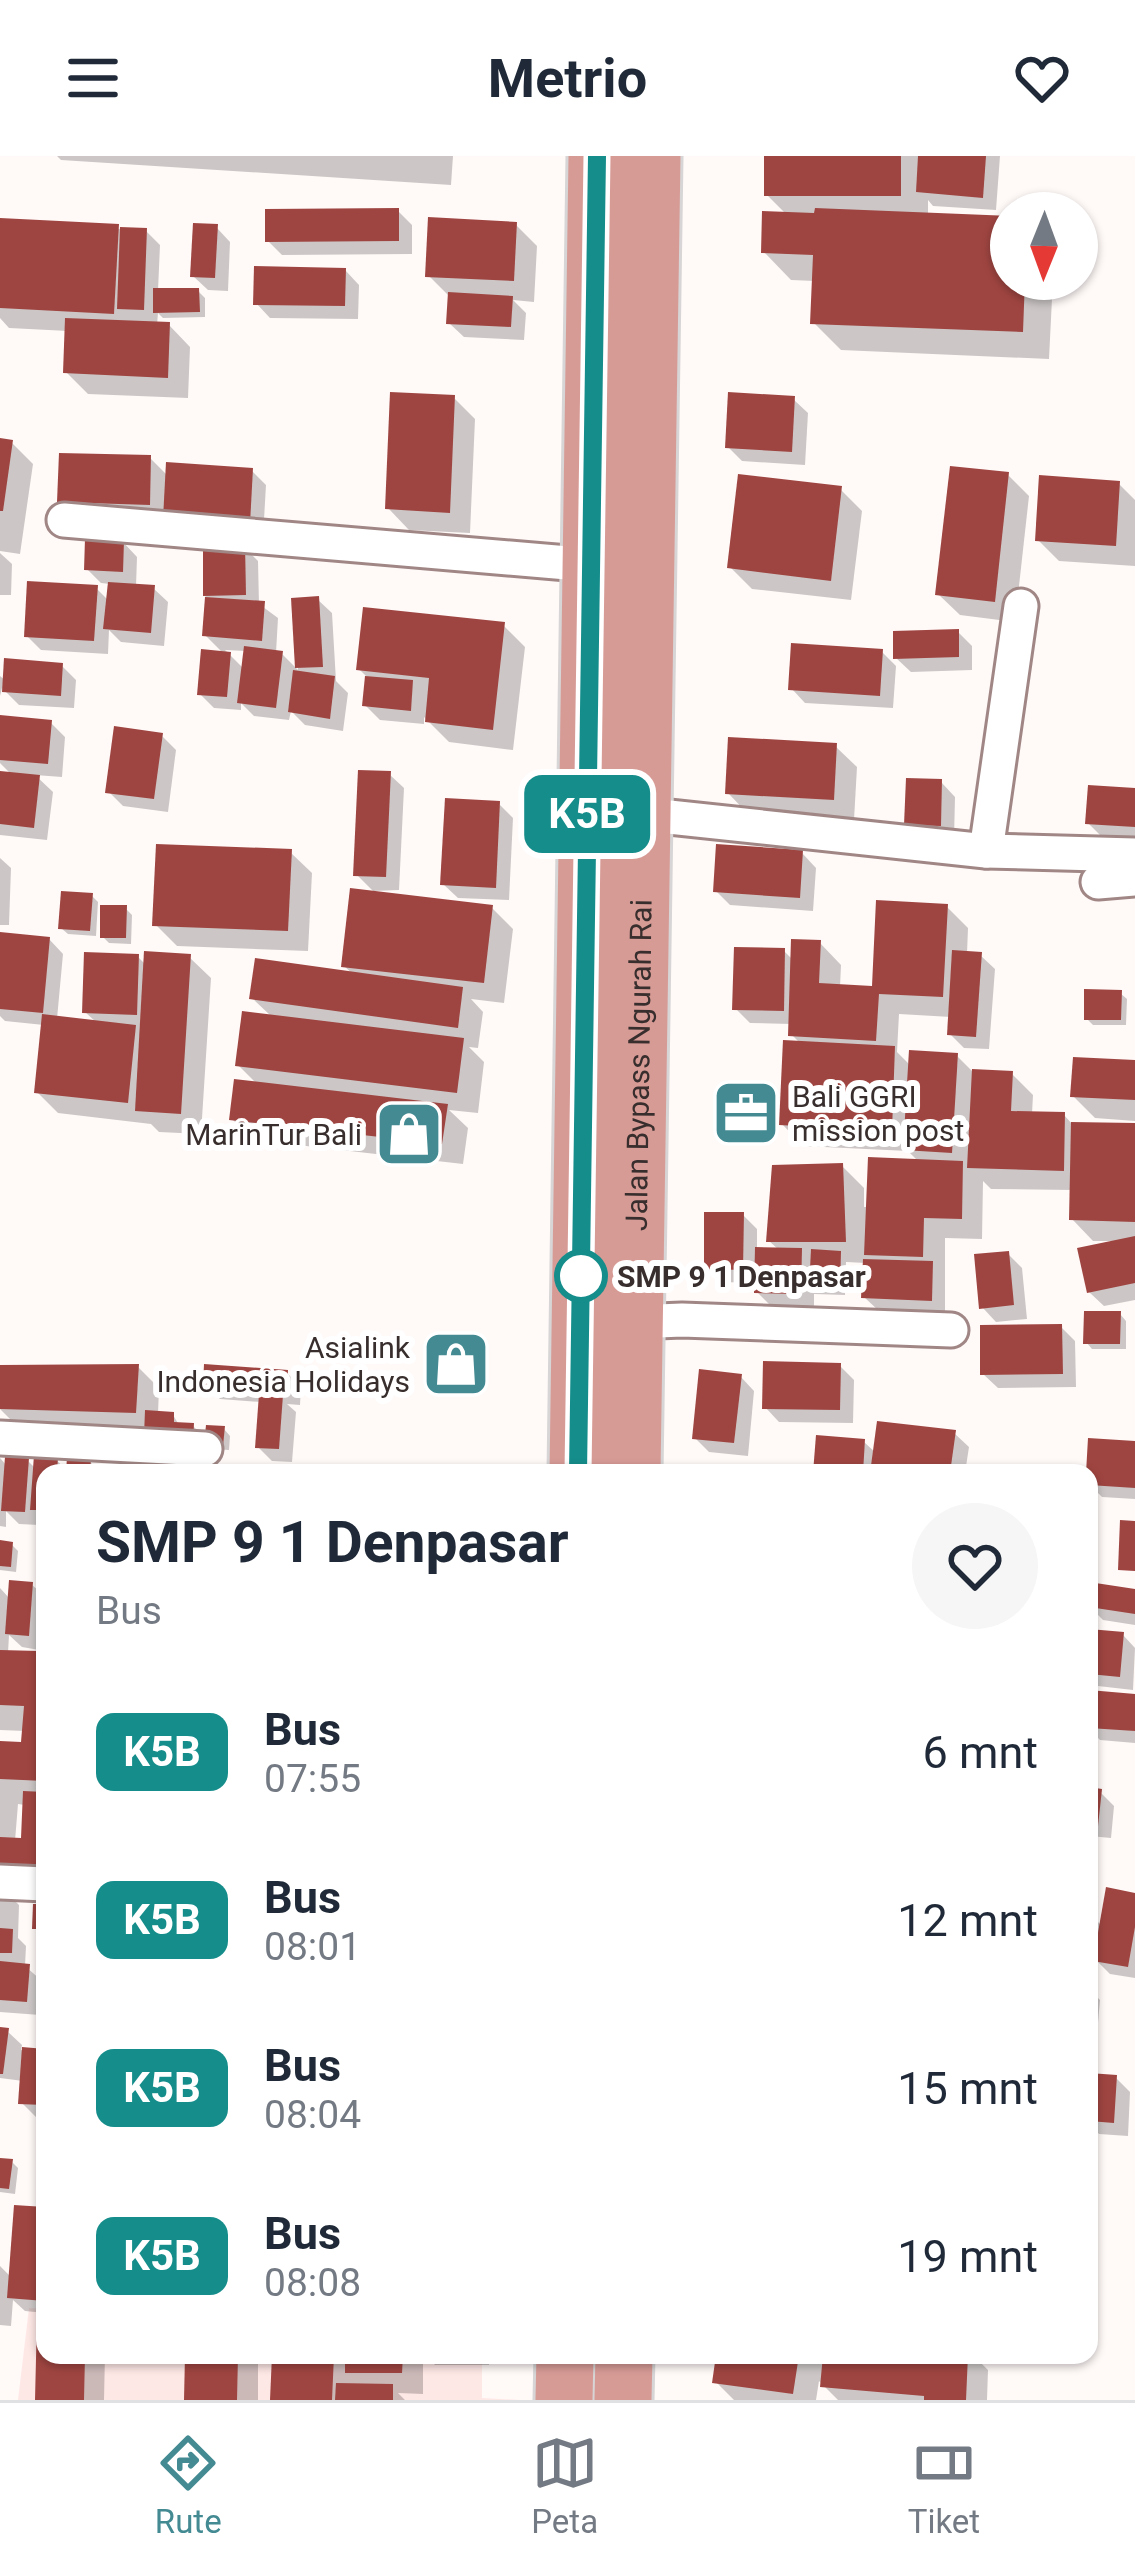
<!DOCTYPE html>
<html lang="id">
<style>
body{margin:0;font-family:Roboto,sans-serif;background:#f6f6f7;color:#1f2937;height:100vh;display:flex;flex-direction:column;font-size:45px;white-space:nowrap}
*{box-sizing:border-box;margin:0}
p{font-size:39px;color:#747a83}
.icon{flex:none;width:66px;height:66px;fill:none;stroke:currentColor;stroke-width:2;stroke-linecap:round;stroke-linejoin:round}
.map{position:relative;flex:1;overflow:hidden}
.drawer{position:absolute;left:36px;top:1308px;width:1062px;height:900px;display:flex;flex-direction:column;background:#fff;border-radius:24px;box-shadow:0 3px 9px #0004}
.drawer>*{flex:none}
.badge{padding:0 24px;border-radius:18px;font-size:42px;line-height:78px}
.needle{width:78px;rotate:181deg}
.fabs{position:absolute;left:990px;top:36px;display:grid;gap:24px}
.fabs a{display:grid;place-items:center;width:108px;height:108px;border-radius:50%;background:#fff;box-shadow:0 3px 9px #0004;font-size:60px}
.map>.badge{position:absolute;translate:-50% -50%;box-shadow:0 0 0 6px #fff}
.round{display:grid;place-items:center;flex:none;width:126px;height:126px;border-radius:63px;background:#f6f6f7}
.head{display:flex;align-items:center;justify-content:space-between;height:204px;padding:0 60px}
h1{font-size:57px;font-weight:700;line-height:90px}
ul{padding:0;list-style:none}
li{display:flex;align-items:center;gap:36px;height:168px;padding:0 60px}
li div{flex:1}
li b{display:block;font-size:45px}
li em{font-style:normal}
li .badge{min-width:132px;font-weight:700;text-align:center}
header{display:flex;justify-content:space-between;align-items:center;height:156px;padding:0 60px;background:#fff;font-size:54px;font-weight:700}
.dock{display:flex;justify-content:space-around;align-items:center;height:168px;border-top:3px solid #e0e1e3;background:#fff;font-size:33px;color:#747a83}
.dock a{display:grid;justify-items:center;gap:6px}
.dock .current{color:#438a92}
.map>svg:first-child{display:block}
</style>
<header><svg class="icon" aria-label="menu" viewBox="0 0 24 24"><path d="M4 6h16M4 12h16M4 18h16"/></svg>Metrio<svg class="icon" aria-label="heart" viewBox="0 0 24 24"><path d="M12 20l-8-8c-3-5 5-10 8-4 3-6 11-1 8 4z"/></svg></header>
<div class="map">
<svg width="1135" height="2244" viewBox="0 0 1135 2244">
<rect width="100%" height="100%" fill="#fff9f8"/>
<polygon fill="#fee8e6" points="29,2152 45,2153 45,2199 482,2199 482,2242 520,2244 18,2244"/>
<g fill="#0003" fill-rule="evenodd">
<polygon points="57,0 453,0 451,29 61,4"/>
<polygon points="767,0 1000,0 996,54 933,50 928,44 928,60 1011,63 1011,123 1053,123 1049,203 841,194 813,166 815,125 791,124 764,96 787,59 767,39"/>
<polygon points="398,55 412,69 412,98 282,99 268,85"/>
<polygon points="0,65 146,75 160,89 158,135 198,135 205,142 205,161 163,162 158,157 157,169 169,169 190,191 188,242 88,238 66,216 68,175 9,172 0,162"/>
<polygon points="516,69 537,90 534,146 513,144 526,157 524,184 464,181 449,167 451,142 428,119"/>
<polygon points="216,71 230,86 228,135 208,134 193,120"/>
<polygon points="345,114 359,129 358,163 270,162 256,147"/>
<polygon points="454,242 475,263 470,377 409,374 388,352"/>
<polygon points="793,243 808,257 805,309 742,305 728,291"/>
<polygon points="0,285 12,287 33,308 20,398 0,395"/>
<polygon points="150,302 168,320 252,315 266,329 263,381 75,359 60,345"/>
<polygon points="1008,319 1029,340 1015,466 960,459 938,438"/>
<polygon points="1119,328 1135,344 1135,410 1059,405 1038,384"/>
<polygon points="840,333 862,355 851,444 752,433 730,411"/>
<polygon points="123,386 137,401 136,431 153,432 168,446 164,490 121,486 109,474 108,498 41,494 27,480 96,432 109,445 110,428 101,427 87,413"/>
<path d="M206 391H244L258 405 259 448 278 462 276 497 282 498 298 514 294 444 317 443 332 457 336 525 348 537 343 575 305 569 291 555 289 564 254 560 241 547V554L214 552 200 538 224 498 205 479ZM225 494 246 495 244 513Z"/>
<polygon points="0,397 12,408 11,439 0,439"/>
<polygon points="503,469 525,491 513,594 449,586 424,561 424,568 380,564 365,549 368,522 359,513"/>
<polygon points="958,476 972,490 972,514 911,516 896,502"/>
<polygon points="882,496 896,510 893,552 805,547 791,532"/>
<polygon points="62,510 76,524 74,552 19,549 2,532 0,540 0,520 6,525"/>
<polygon points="0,562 51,567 65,581 62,621 35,619 53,636 47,684 0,679 0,618 12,619 0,607"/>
<polygon points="162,580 176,594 168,656 123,650 109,636"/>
<polygon points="835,590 857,611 854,664 749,659 728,637"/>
<polygon points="389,618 404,632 399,734 373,735 356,718"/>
<polygon points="941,626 955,641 954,683 922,682 907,668"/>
<polygon points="1135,635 1135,683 1102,681 1088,667"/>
<polygon points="499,648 513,662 509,744 458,742 443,728"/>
<polygon points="290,696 312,717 308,795 177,790 155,768"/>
<polygon points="802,697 816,712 813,755 730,749 716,735"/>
<polygon points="0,702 11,712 9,769 0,769"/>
<polygon points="92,740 98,746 96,780 68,778 61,772"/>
<polygon points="491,751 513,773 504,847 471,843 483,856 478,892 469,891 484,906 478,957 449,954 468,972 463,1008 254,984 232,963 258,929 238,909 272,861 252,842 354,819 344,810"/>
<polygon points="947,751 968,772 967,798 980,799 995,813 989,893 964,892 950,878 951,861 899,858 897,896 911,910 957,900 973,916 1012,918 1033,939 1032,958 1064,959 1073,969 1135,970 1135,1144 1104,1150 1089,1136 1113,1085 1093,1085 1072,1063 1073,1034 991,1033 983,1025 982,1083 945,1082 945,1158 879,1155 864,1141 866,1107 846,1106 845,1139 814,1138 814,1151 771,1150 757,1136 757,1127 721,1126 707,1112 743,1059 757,1073 757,1094 779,1094 769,1085 842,1010 864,1032 864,1051 869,1051 919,1006 908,995 803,990 782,968 801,888 791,878 791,868 750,867 736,853 784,795 794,805 820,787 841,809 840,831 875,833"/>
<polygon points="125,752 132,759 131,788 109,787 103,781"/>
<polygon points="0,779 49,783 63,798 57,863 97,867 85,856 138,801 146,809 189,801 211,822 201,978 159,976 151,968 58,957 37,936 44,869 5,865 0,860"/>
<polygon points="1120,837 1127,843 1126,869 1093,869 1087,863"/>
<polygon points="1135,907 1135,965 1095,962 1073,940"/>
<polygon points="1008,1098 1022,1112 1027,1163 996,1166 982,1151"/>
<polygon points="1120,1158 1126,1165 1126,1193 1092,1193 1086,1186"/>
<polygon points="1061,1171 1075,1185 1076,1231 998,1232 983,1218"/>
<polygon points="840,1210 854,1224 853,1267 779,1266 765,1251"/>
<polygon points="138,1211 159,1232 158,1258 173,1259 179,1269 193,1270 199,1276 20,1273 0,1253"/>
<polygon points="287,1217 301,1231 300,1249 287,1248 296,1256 292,1306 272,1305 258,1291 261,1246 220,1243 206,1229"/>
<polygon points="740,1220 754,1235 748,1300 709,1296 695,1282"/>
<polygon points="224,1273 230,1280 229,1294 214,1293"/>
<polygon points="954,1277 969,1291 965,1317 816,1317 864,1286 876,1297"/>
<polygon points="1135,1288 1135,1343 1102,1341 1089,1328 1089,1317"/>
<polygon points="0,1302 7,1310 28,1305 36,1313 56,1304 69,1316 90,1306 101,1317 45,1317 45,1364 39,1359 39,1369 19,1368 6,1355 6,1371 0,1370"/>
<polygon points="0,1387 12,1389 18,1395 16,1416 0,1414"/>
<path d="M32 1429 45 1440V1495L22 1491 9 1479 8 1497 38 1498 45 1504V1741H11L19 1749 18 1782 26 1790 25 1810 42 1825 40 1859 0 1856V1588L24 1589 25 1575 0 1574V1432L10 1443ZM18 1648 25 1649 24 1685H15Z"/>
<polygon points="1135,1436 1135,1469 1103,1464 1089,1450"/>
<polygon points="1089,1476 1123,1479 1135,1492 1133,1534 1089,1529"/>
<polygon points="1089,1537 1135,1541 1135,1587 1100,1584 1089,1573"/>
<polygon points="1089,1634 1100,1636 1114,1650 1111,1682 1089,1680"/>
<polygon points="1135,1740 1135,1822 1110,1818 1096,1804 1095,1809 1089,1808 1089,1757 1102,1770"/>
<polygon points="1089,1833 1100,1844 1097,1878 1089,1878"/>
<polygon points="0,1874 7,1875 22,1889 21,1894 45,1896 45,1961 36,1961 21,1946 23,1925 0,1922"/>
<polygon points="1089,1920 1116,1922 1130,1936 1128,1980 1099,1978 1089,1968"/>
<polygon points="0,2005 12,2006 18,2012 15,2038 0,2036"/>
<polygon points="45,2054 45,2157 25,2155 13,2144 11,2170 0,2169 0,2110 12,2122"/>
<polygon points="45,2165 45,2199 105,2199 104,2244 38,2244"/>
<polygon points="188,2199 255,2199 258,2203 258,2244 187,2244"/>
<polygon points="275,2199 423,2199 423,2238 398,2237 405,2244 273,2244"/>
<polygon points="425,2199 490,2199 489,2209 435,2209"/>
<polygon points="719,2199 973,2199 988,2214 987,2244 838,2244 819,2225 816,2244 734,2244 716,2226"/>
</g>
<g fill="#9f4541">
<rect x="764" y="0" width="137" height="40"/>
<polygon points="918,0 986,0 983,42 916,36"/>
<polygon points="399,52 399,85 265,86 265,53"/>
<polygon points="815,52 1011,60 1011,123 1025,123 1023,176 810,168 813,99 761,97 762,55 814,57"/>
<polygon points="428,61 517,66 514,125 425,121"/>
<polygon points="0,62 119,68 114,158 0,152"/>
<polygon points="193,67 218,68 215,122 190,121"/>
<polygon points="120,71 147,72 144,154 117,153"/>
<polygon points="254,110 346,112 345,150 253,149"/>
<polygon points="153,132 199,132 200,156 153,157"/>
<polygon points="448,136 513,140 511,171 446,168"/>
<polygon points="65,162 170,166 168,222 63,217"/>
<polygon points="390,236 455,239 450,357 385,353"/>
<polygon points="728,236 795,240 792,296 725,292"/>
<polygon points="0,282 13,284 3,355 0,355"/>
<polygon points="59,297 151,299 150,349 57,346"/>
<polygon points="166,306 253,312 250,368 163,363"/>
<polygon points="950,310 1009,316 995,446 935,439"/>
<polygon points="738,318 842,330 831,425 727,412"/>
<polygon points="1039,319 1120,325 1116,390 1035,385"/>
<polygon points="85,382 124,384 123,416 84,414"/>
<polygon points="203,388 245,388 246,439 203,440"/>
<polygon points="27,425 98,429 94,485 24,481"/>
<polygon points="108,426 155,429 151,477 103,473"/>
<polygon points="319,440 323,511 295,512 291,442"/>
<polygon points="205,441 265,445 262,485 202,480"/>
<polygon points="363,451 505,466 493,574 425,566 429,522 356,514"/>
<polygon points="959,473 959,501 893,503 893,475"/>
<polygon points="791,487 883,493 880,540 788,534"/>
<polygon points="244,490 283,495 276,552 237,547"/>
<polygon points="201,493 231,496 227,541 197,539"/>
<polygon points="4,502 63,507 61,540 2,536"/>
<polygon points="293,514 335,520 330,563 288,556"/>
<polygon points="365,520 413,524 411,555 362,550"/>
<polygon points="0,559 52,564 48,608 0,604"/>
<polygon points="114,570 163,577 154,643 105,637"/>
<polygon points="728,581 837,587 834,644 725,638"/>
<polygon points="358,614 391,615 386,721 353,720"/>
<polygon points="0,615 40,619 34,672 0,668"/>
<polygon points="906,622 942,623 941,670 904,669"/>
<polygon points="1088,629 1135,632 1135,671 1085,668"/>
<polygon points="445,642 500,645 496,732 440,729"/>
<polygon points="156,688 292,693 288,775 152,770"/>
<polygon points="716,688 803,694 800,742 713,736"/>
<polygon points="350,732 493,749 484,827 341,811"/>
<polygon points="61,735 93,737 90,775 58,773"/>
<polygon points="876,744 948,748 943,841 879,838 876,885 788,880 791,783 821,784 819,827 872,830"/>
<polygon points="100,749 127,749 126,782 100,782"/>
<polygon points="0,776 50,781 43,857 0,853"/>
<polygon points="734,791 785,792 784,855 732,854"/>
<polygon points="952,794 982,796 976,881 947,879"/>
<polygon points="144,795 191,798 181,958 135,955"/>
<polygon points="84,796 139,798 137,859 82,857"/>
<polygon points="255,802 463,831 458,872 249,843"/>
<polygon points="1084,833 1122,834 1121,864 1084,864"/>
<polygon points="242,855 464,882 457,937 235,910"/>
<polygon points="42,858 136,869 128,947 34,937"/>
<polygon points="783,884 895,890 892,975 779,969"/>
<polygon points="909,894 958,897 952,997 903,994"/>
<polygon points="1073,901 1135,904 1135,944 1070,941"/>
<polygon points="972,913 1013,915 1011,955 1065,956 1064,1015 967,1012"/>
<polygon points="234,923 448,948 442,988 229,964"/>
<polygon points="1071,966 1135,967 1135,1066 1069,1064"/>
<polygon points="868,1001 963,1005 962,1063 924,1062 923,1101 864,1099"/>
<polygon points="843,1007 846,1086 766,1086 772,1009"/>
<polygon points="704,1056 744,1056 743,1114 704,1113"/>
<polygon points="1135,1080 1135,1127 1087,1137 1077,1092"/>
<polygon points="755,1091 802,1092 801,1138 754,1137"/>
<polygon points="811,1093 841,1095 840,1134 809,1133"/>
<polygon points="1009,1095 1014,1149 979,1153 974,1098"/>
<polygon points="863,1103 933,1105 932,1145 861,1142"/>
<polygon points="1084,1155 1121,1155 1120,1188 1083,1188"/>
<polygon points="1062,1168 1063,1218 980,1219 980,1169"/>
<polygon points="763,1205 841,1207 840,1254 762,1253"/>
<polygon points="139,1208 136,1257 0,1253 0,1209"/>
<polygon points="204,1208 288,1214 287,1236 203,1230"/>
<polygon points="699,1213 742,1218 734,1287 692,1283"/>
<polygon points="259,1238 283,1239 279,1293 255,1292"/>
<polygon points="145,1254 174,1256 174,1266 194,1267 193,1288 144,1280"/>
<polygon points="877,1265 956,1274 950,1317 870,1317"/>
<polygon points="206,1269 225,1270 223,1290 204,1288"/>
<polygon points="816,1279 865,1283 863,1317 813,1317"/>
<polygon points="1088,1282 1135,1285 1135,1332 1089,1329 1089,1317 1086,1317"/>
<polygon points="34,1299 58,1301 57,1317 45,1317 45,1354 30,1354"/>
<polygon points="5,1301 29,1302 25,1356 1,1355"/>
<polygon points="67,1301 91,1303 90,1317 66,1317"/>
<polygon points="1120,1364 1135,1365 1135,1415 1118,1414"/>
<polygon points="0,1384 13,1386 11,1411 0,1410"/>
<polygon points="9,1424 33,1426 29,1480 5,1478"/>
<polygon points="1089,1426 1135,1433 1135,1458 1089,1451"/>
<polygon points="42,1429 45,1429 45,1492 37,1491"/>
<polygon points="1089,1473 1124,1476 1120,1521 1089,1518"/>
<polygon points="0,1494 39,1495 38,1500 45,1501 45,1625 0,1623 0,1585 21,1586 24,1550 0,1549"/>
<polygon points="1089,1534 1135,1538 1135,1575 1089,1572"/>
<polygon points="1089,1631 1102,1633 1098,1670 1089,1669"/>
<polygon points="23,1635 45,1636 45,1720 0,1722 0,1681 21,1682"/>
<polygon points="1106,1731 1135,1737 1135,1771 1128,1811 1093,1805"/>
<polygon points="33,1748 45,1748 45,1773 32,1773"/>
<polygon points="0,1772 13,1773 12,1797 0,1797"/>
<polygon points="0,1805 30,1808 27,1846 0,1844"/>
<polygon points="0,1871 9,1872 3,1918 0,1918"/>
<polygon points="22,1891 45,1893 45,1949 18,1948"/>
<polygon points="1089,1917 1117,1919 1114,1967 1089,1965"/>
<polygon points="0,2002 13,2003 9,2033 0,2032"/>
<polygon points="14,2049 45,2051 45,2145 7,2142"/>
<polygon points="37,2161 45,2162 45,2199 85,2199 84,2244 35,2244"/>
<polygon points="185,2199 238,2199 237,2244 184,2244"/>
<polygon points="272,2199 334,2199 332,2244 270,2244"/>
<polygon points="345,2199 403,2199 402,2217 345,2217"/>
<polygon points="716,2199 799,2199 793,2238 712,2227"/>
<polygon points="823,2199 968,2199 966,2244 924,2244 924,2240 820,2231"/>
<polygon points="336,2227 393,2228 393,2244 335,2244"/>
</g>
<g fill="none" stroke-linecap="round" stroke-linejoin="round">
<defs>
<g id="minor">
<polyline points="64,364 591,409"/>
<polyline points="641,658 986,695 1135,699"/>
<polyline points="986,695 1021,450"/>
<polyline points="1098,726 1135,723"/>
<polyline points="634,1166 682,1164 951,1174"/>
<polyline points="0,1282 205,1293"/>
<polyline points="0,1726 45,1728"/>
</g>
<g id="trunk">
<polyline points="578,1317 597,0"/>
<path id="s1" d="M632 1317 652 0"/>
<polyline points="564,2244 565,2199"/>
<polyline points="623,2244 624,2199"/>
</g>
</defs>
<use href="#minor" stroke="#a08785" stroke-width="39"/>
<use href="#trunk" stroke="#d7d5d5" stroke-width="63"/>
<use href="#minor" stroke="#fff" stroke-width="33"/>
<use href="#trunk" stroke="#d79b96" stroke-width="57"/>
</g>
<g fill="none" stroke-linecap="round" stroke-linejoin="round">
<defs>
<polyline id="line" points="578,1317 597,0"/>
</defs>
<use href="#line" stroke="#fff" stroke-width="27"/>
<use href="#line" stroke="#158d8b" stroke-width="18"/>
</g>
<defs>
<symbol id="office-square" viewBox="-11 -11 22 22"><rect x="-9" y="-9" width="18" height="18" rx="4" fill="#438a92" stroke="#fff"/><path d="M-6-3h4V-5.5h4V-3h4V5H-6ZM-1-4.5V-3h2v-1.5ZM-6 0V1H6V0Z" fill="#fff"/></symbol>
<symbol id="shop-square" viewBox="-11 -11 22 22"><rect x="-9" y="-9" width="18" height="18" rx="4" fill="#438a92" stroke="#fff"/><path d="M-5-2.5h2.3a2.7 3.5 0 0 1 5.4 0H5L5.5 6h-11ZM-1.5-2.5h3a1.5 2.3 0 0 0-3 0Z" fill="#fff"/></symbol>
</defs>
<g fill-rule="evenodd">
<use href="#office-square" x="708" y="919" width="76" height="76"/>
<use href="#shop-square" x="371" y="940" width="76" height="76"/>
<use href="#shop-square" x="418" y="1170" width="76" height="76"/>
</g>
<circle fill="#fff" stroke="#158d8b" stroke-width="6" cx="581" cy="1120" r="24"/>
<g text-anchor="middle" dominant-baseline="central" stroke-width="12" stroke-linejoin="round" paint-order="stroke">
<g font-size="30" fill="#382e2d" stroke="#fff">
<text stroke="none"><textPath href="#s1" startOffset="408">Jalan Bypass Ngurah Rai</textPath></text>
</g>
<g font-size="30" fill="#382e2d" stroke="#fff" text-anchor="end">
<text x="792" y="940" text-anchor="start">Bali GGRI<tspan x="792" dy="34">mission post</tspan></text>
<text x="362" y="978">MarinTur Bali</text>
<text x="410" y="1191">Asialink<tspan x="410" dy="34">Indonesia Holidays</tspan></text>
</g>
<g font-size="30" font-weight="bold" fill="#382e2d" stroke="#fff" text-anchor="start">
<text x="617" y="1120">SMP 9 1 Denpasar</text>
</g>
</g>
</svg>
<div class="fabs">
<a><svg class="needle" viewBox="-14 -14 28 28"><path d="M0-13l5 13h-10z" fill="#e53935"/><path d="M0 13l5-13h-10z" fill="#747a83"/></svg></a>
</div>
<b class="badge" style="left:587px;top:658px;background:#158d8b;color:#fff">K5B</b>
<section class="drawer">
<div class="head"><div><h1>SMP 9 1 Denpasar</h1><p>Bus</p></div><a class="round"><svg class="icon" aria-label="heart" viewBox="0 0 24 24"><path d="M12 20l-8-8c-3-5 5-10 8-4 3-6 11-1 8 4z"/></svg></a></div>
<ul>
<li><span class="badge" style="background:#158d8b;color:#fff">K5B</span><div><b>Bus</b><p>07:55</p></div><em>6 mnt</em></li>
<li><span class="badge" style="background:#158d8b;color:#fff">K5B</span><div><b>Bus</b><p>08:01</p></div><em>12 mnt</em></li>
<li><span class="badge" style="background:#158d8b;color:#fff">K5B</span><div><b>Bus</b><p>08:04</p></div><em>15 mnt</em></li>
<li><span class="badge" style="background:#158d8b;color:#fff">K5B</span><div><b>Bus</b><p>08:08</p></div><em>19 mnt</em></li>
</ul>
</section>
</div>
<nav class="dock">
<a class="current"><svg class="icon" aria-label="directions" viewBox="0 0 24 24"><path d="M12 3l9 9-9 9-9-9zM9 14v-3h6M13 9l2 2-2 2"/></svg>Rute</a>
<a><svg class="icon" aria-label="map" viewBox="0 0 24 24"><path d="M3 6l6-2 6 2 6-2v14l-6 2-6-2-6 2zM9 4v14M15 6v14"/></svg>Peta</a>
<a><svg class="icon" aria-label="tickets" viewBox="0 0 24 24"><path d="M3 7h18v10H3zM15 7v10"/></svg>Tiket</a>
</nav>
